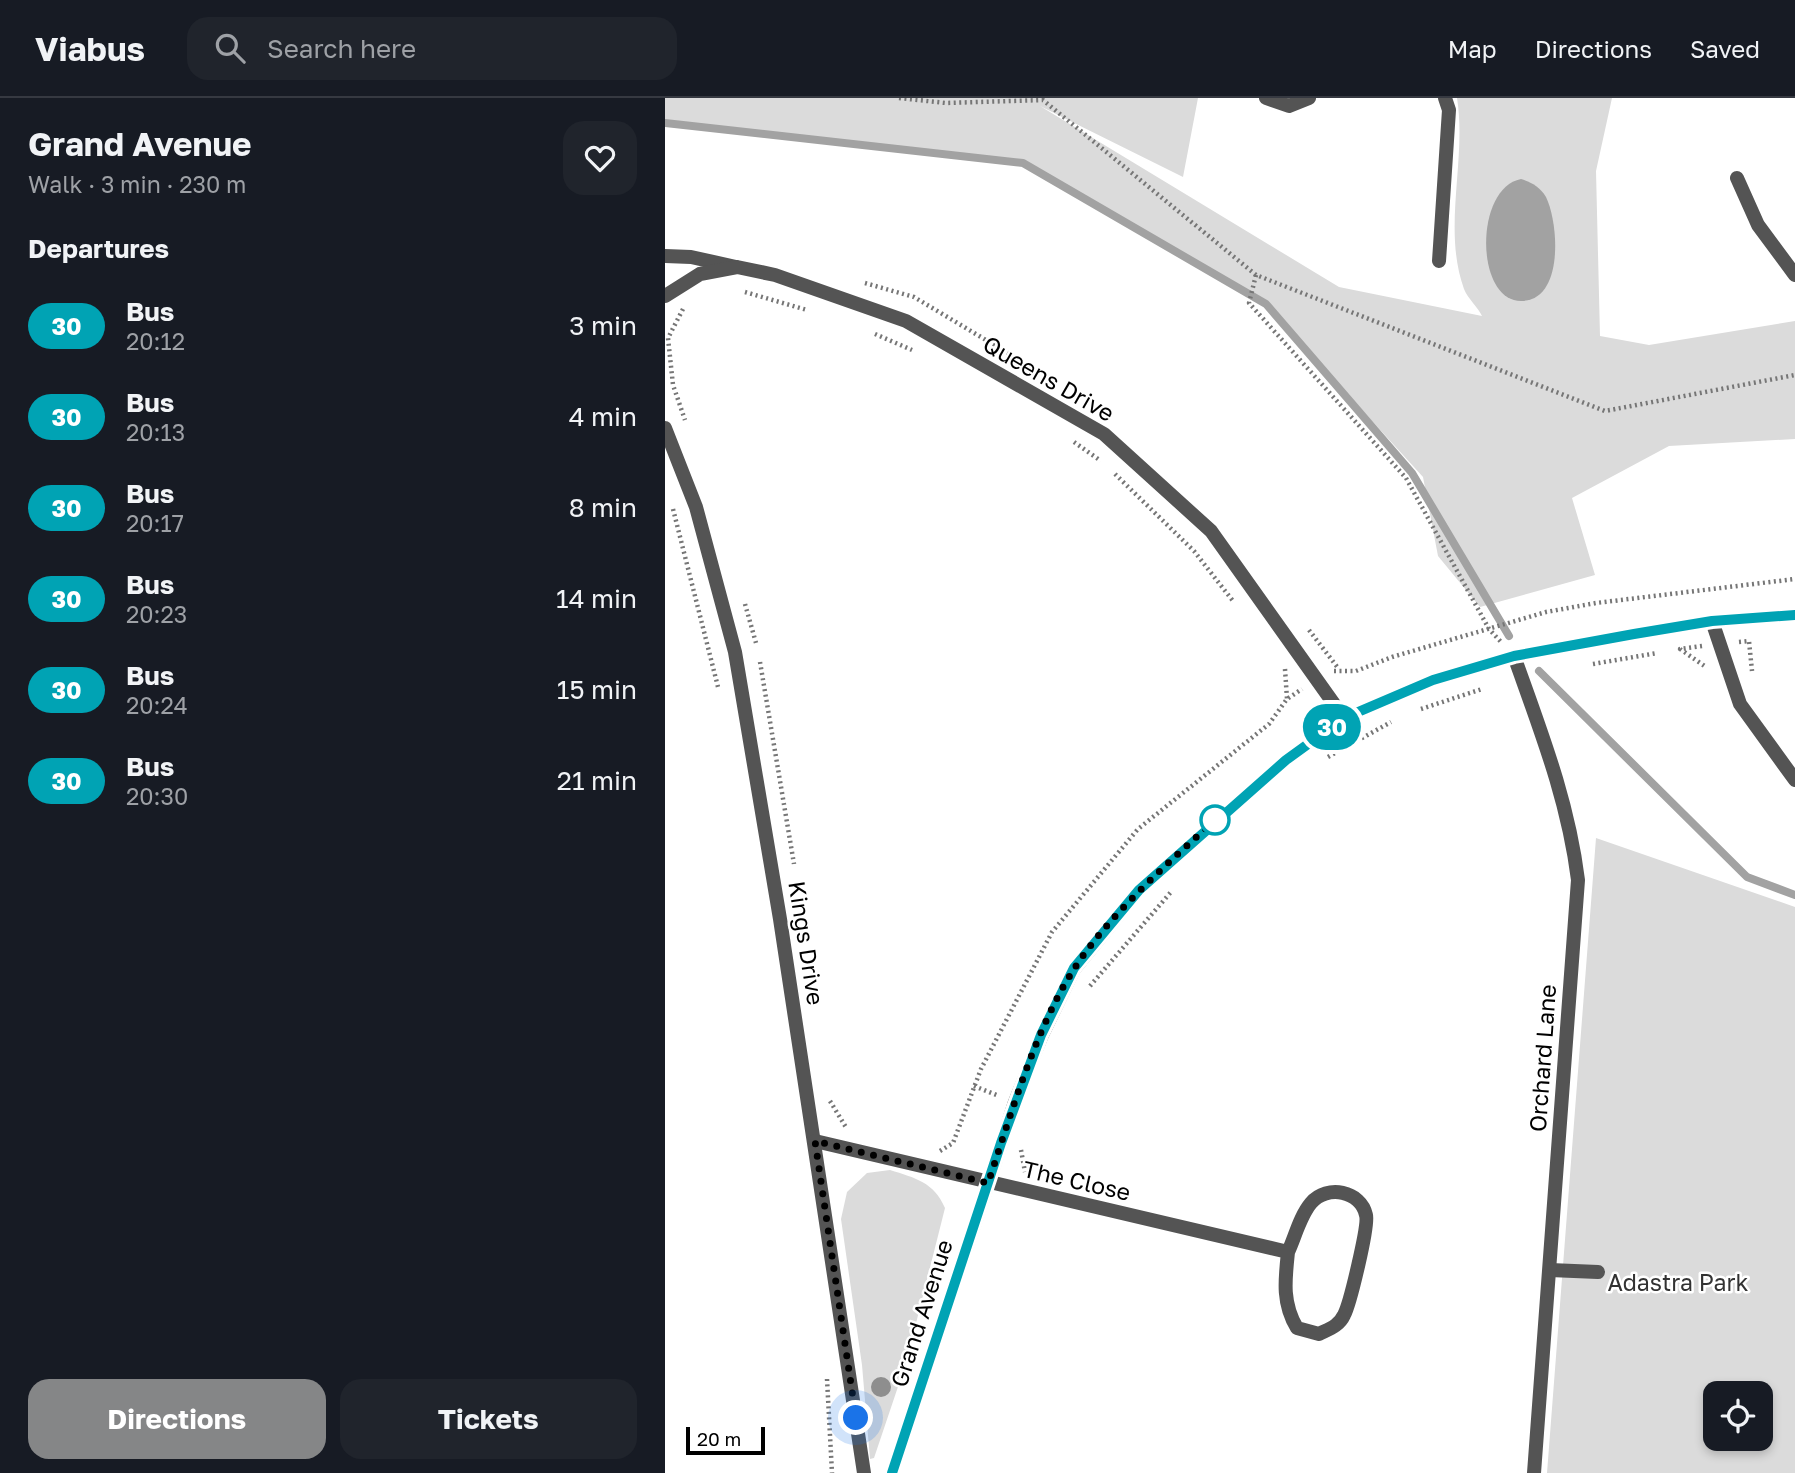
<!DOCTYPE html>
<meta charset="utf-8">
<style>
body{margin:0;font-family:"Golos Text",sans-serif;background:#20242c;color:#f1f3f6;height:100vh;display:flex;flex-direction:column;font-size:26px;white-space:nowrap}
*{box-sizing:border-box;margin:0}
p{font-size:23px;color:#9ea1a6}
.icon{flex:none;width:38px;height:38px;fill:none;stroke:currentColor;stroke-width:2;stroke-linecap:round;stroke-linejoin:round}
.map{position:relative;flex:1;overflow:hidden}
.details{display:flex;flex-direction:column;background:#171b24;width:665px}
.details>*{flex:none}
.badge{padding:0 14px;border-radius:23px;font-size:24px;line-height:46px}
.tools{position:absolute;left:1038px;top:1283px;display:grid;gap:14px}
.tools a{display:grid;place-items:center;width:70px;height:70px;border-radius:14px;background:#171b24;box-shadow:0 4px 10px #0003;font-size:35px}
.scale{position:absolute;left:21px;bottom:18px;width:79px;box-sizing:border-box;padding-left:7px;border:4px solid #000;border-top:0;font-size:19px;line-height:24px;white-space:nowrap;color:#000;-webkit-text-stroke:5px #fff;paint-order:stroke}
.you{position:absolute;width:35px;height:35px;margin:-18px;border:5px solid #fff;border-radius:50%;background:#1a73e8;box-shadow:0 0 0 10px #1a73e833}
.map>.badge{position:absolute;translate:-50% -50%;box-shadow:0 0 0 4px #fff}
h2{padding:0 28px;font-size:26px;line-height:63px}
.round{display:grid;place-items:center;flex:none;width:74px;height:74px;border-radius:21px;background:#20242c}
.overview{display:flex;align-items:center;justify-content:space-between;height:119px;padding:0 28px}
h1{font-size:33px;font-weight:700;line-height:52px}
.action{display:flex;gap:14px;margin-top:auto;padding:14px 28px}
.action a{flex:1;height:80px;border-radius:21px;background:#858687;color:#fff;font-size:28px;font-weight:700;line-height:80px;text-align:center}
.action a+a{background:#20242c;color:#f1f3f6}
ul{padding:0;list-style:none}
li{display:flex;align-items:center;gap:21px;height:91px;padding:0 28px}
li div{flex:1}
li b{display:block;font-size:26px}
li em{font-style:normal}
li .badge{min-width:77px;font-weight:700;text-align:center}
header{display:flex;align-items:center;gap:42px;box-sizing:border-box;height:98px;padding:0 35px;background:#171b24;border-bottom:2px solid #363941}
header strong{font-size:33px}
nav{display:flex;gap:38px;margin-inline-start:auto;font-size:24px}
.search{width:490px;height:63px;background:#20242c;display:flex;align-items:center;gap:18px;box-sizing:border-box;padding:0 24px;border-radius:21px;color:#9ea1a6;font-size:26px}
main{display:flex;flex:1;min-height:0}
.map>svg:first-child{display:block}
</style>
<header>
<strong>Viabus</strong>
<div class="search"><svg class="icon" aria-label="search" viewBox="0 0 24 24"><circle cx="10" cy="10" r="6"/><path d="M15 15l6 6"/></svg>Search here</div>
<nav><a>Map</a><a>Directions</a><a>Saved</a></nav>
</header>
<main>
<section class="details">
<div class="overview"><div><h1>Grand Avenue</h1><p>Walk · 3 min · 230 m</p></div><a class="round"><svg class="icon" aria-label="heart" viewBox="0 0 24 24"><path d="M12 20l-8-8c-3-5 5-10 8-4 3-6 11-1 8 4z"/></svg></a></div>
<h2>Departures</h2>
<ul>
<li><span class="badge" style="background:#00a3b4;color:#fff">30</span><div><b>Bus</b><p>20:12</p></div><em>3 min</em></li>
<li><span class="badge" style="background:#00a3b4;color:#fff">30</span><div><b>Bus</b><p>20:13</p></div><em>4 min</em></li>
<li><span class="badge" style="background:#00a3b4;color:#fff">30</span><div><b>Bus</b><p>20:17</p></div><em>8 min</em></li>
<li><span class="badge" style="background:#00a3b4;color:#fff">30</span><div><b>Bus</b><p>20:23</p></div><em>14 min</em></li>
<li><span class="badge" style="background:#00a3b4;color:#fff">30</span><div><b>Bus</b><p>20:24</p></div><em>15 min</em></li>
<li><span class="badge" style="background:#00a3b4;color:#fff">30</span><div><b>Bus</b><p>20:30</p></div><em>21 min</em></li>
</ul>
<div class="action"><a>Directions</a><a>Tickets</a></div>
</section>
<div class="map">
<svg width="1130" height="1375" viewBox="0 0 1130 1375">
<rect width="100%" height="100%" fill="#fff"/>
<g fill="#dbdbdb" fill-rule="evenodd">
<path d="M0 0H533L518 79 375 8 674 189 817 218C813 209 803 201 799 191 777 130 802 62 792 0H947L931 73 935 238 984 247 1130 223V341L1004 348 907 400 930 477 815 509 773 458 758 379 601 206 358 65 0 25Z"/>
<path d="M931 740 1130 809V1375H882ZM1050 1295H1096V1340H1050Z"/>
<path d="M225 1072C250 1080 269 1084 280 1110L241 1265 209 1360 205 1361 197 1267 176 1121 182 1094 202 1075Z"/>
</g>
<path fill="#a2a2a2" d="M856 81C866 84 875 89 881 99 894 126 899 203 856 203 810 203 809 90 856 81Z"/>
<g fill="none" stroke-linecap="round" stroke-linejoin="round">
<g stroke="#a2a2a2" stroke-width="8">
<polyline points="0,25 358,65 601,206 747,375 844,538"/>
<polyline points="874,573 1082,779 1130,797"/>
</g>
<g stroke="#767676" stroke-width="4.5" stroke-dasharray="2 3.5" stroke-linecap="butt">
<polyline points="234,0 281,5 378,2 591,177 940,313 1130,277"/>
<polyline points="591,177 584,205 741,380 824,531 836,544"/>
<polyline points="200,185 249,199 351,260"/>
<polyline points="80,194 142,212"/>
<polyline points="18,211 3,240 8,287 20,322"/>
<polyline points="210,236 247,252"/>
<polyline points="409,344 436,363"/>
<polyline points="450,376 529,453 568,503"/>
<polyline points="8,411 53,589"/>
<polyline points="80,506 91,545"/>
<polyline points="644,532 673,570"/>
<polyline points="1074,544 1084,543 1087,573"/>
<polyline points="1037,548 1015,551 1041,569"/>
<polyline points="95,564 129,766"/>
<polyline points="928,566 992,555"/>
<polyline points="620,571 622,601"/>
<polyline points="669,573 691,573 727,559 881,514 931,505 1130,481"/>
<polyline points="756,611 817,591"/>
<polyline points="663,659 726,624"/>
<polyline points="425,888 506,794"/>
<polyline points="309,988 334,998"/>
<polyline points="165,1003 182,1031"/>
<polyline points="356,1052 360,1074"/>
<polyline points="275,1053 288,1045 316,971 387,834 473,731 604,626 622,601 637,591"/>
<polyline points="162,1281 167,1375"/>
</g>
<g stroke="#545454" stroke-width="14">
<polyline points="1072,80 1093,127 1130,177"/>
<polyline points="0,158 26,159 71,169"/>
<polyline points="774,163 784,12 780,0"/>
<polyline points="885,1172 933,1174"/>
</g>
<g stroke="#545454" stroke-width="14">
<polyline points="601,0 624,8 644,0"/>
<polyline points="0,198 35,176 72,169 110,177 241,223 439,336 546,433 679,620"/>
<polyline points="0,330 31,409 70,554 115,821 199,1375"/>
<polyline points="1047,523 1075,606 1130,682"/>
<path d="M849 558C876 634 903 702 913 782L869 1375"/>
<path d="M150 1043 623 1154C630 1139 635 1118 646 1105 662 1086 696 1093 701 1117 704 1127 685 1206 679 1217 674 1228 664 1231 654 1236L632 1230C617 1205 620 1182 623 1154"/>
<polyline points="227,1375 350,1004 377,937 409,871 474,792 621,662 679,620 768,582 849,558 969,536 1047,523 1130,517"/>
</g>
</g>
<circle fill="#8e8e8e" cx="216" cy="1289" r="10"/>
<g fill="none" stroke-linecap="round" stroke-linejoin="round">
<defs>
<polyline id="line" points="227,1375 336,1045 376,937 409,870 474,792 621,662 679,620 768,582 849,558 969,536 1047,523 1130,517"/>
</defs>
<use href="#line" stroke="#fff" stroke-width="16"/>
<use href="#line" stroke="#00a3b4" stroke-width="10"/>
<path stroke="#000" stroke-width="7" stroke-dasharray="0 12.6" d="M191 1320 150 1043 323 1085C346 1017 370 931 409 871 445 815 505 764 553 719L550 722"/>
</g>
<circle fill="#fff" stroke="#00a3b4" stroke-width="3.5" cx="550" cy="722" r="14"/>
<g text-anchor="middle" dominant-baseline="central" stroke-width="5" stroke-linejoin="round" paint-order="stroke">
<g font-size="23" fill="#000" stroke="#fff">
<text transform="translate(384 280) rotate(30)">Queens Drive</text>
<text transform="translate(142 845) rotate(81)">Kings Drive</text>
<text transform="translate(877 960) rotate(-86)">Orchard Lane</text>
<text transform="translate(412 1082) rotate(13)">The Close</text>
<text transform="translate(256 1215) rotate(-72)">Grand Avenue</text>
</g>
<g font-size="23" fill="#323232" stroke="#fff">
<text x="1013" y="1184">Adastra Park</text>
</g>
</g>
</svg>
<div class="tools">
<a><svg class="icon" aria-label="locate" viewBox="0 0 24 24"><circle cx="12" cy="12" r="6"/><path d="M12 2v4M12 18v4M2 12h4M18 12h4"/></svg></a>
</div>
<div class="scale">20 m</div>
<div class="you" style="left:191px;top:1320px"></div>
<b class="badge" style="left:667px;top:629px;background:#00a3b4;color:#fff">30</b>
</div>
</main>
